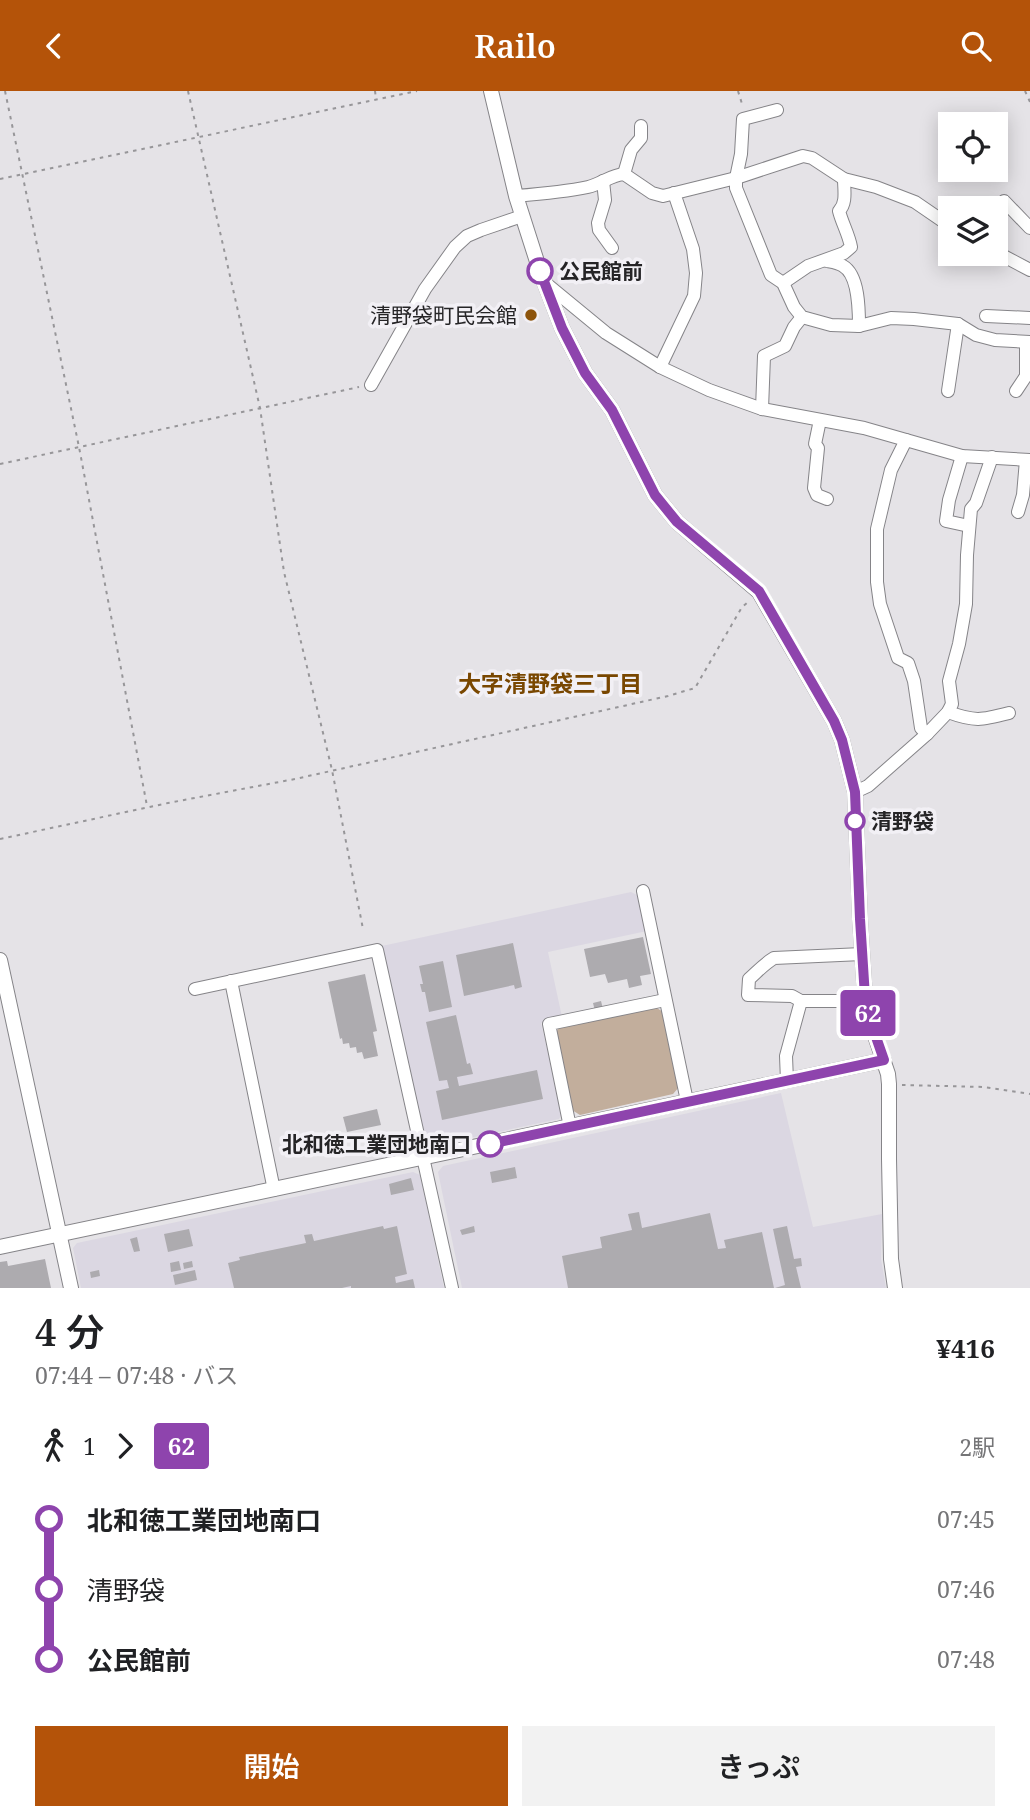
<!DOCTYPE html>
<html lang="ja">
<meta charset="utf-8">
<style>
body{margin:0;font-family:"Noto Serif","Noto Sans JP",serif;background:#f2f2f2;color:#202124;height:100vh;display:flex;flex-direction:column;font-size:26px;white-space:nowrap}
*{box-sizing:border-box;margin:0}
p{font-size:23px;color:#757577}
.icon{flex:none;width:38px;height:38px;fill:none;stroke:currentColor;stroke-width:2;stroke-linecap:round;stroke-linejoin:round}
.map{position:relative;height:1197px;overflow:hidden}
.sheet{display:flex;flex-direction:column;background:#fff;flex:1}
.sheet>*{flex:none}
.badge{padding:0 14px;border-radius:5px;font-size:24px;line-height:46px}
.tools{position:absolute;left:938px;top:21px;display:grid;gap:14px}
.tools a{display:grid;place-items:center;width:70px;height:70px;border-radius:0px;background:#fff;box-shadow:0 4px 18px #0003;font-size:35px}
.map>.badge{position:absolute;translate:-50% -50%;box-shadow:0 0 0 4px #fff}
.legs{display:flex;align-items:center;gap:10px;height:77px;padding:0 35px;font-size:23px}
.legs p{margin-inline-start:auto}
.overview{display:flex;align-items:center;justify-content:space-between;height:119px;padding:0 35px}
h1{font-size:38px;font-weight:600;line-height:52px}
.primary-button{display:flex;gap:14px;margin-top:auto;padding:14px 35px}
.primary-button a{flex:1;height:80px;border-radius:0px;background:#b45309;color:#fff;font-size:28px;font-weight:600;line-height:80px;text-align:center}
.primary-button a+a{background:#f2f2f2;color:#202124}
ul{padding:0 35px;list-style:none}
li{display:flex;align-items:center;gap:24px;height:70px;font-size:26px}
li i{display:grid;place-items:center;width:10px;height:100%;margin:0 9px;background:currentColor}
li i::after{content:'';width:18px;height:18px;margin:-9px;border:5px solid;border-radius:50%;background:#fff}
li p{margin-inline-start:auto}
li:first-child i{background:linear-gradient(#0000 50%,currentColor 0)}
li:last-child i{background:linear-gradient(currentColor 50%,#0000 0)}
header{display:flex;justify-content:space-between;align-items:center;height:91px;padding:0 35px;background:#b45309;color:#fff;font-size:32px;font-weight:600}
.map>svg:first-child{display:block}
</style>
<header><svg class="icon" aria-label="back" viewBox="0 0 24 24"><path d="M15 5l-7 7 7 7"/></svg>Railo<svg class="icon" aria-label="search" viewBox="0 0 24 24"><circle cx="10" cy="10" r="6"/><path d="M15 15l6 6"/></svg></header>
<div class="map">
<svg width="1030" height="1197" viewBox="0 0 1030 1197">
<rect width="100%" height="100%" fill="#e5e3e7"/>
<g fill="#dbd7e2">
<polygon points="631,801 639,805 647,840 548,861 562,926 541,932 562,1023 559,1028 432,1055 425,1051 382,855"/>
<polygon points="781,1002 813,1136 882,1123 881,1168 886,1197 462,1197 438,1081 443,1075"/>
<polygon points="413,1081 420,1084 444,1197 81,1197 73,1157 77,1152"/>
</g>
<polygon fill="#c2ae9c" points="654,915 663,921 679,996 673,1003 580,1024 572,1019 556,942 559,936"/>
<g fill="#adabaf">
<polygon points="643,846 651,883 640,885 642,894 629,897 627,888 608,892 605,883 590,886 584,858"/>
<polygon points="513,852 522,896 515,898 514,894 464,905 456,864"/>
<polygon points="443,870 452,916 429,921 425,901 422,901 420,893 423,893 419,875"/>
<polygon points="365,883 377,940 373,941 378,965 364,968 362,961 357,962 356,956 350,957 349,952 343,953 342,947 340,948 328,891"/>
<polygon points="601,910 603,918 595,920 593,912"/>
<polygon points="456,924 467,973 470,972 473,983 457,986 459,995 537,979 543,1008 442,1029 436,1000 449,997 447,989 439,990 426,931"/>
<polygon points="377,1018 381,1034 347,1041 343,1026"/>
<polygon points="515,1076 517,1087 492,1092 490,1081"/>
<polygon points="411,1087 414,1099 391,1104 389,1093"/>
<polygon points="639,1121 642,1137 710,1122 718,1158 726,1157 724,1149 762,1141 774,1197 568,1197 562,1165 602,1157 600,1146 632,1139 628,1123"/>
<polygon points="383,1135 384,1138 397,1135 407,1183 395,1186 396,1192 413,1188 415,1197 351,1197 351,1195 342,1197 234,1197 228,1172 240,1169 239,1166 306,1152 304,1144 312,1143 314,1150"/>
<polygon points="474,1135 475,1141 462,1144 460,1139"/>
<polygon points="787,1135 794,1168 801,1167 802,1175 796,1176 801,1197 775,1197 785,1194 773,1138"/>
<polygon points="189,1138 193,1155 168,1161 164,1143"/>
<polygon points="137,1146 140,1160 134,1161 130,1148"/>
<polygon points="45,1168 51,1197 0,1197 0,1171 7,1170 8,1175"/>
<polygon points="179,1170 181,1179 171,1181 170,1172"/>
<polygon points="192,1170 193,1176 184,1178 183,1172"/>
<polygon points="99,1179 100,1185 91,1187 90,1181"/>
<polygon points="195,1179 197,1189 175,1194 173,1184"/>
</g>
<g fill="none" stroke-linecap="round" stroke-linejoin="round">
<defs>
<g id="minor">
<polyline points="777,19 743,28 741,63 736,87 736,97 771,184 783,192 794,216 802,226 831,234 859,235 891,227 914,228 958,233 976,244 995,249 1030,251"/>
<polyline points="624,83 631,59 641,47 641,35"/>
<polyline points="603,90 605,109 598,132 599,139 612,157"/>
<path d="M516 105C540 103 564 101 588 96 601 93 611 84 624 83L652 102 663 105 736 87 803 65 812 67 844 88 876 96 915 111 950 135"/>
<polyline points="1004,110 1030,137"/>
<polyline points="996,161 1030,179"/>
<path d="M827 170C832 171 839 172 843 175 859 184 859 219 859 235"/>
<polyline points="544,191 606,242 660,276 709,299 762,318 864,337 962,365 1030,369"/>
<path d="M783 192 808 175 844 162 851 156C849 144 842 132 839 120 847 112 844 99 844 88"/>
<polyline points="986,225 1030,227"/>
<polyline points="660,276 694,205 696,182 693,158 674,102"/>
<polyline points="371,294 425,198 455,156 467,145 481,139 522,125"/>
<polyline points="948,300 958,233"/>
<polyline points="1016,300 1026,285 1026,252"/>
<polyline points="762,318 764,265 785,255 794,236 802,226"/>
<polyline points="820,329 815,353 818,357 814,397 817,404 827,408"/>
<polyline points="962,365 949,409 946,430 969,435"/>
<polyline points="1018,421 1023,404 1026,369"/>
<path d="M948 621C975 631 982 629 1009 622"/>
<polyline points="927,643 948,621 952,613 949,590 959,553 966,513 967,464 971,418 976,412 992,366"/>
<polyline points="855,701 868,695 927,643 921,637 914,590 908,572 898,567 880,513 877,491 877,438 891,379 906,349"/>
<polyline points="643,800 687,1010"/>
<path d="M862 863 774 867C764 873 758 880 749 888L748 904 792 905 801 910H838L865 906"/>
<polyline points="231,890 274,1099"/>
<polyline points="195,898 377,859 452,1197"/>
<polyline points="787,990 786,965 801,910"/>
<polyline points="570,1036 549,933 665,909"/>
</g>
<g id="tertiary">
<polyline points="491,0 516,105 540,180 562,237 585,282 612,319 655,404 677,431 759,501 834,630 842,649 855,701 860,828 865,906 868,924 888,983 889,993 889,1068 891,1168 895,1197"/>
<polyline points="0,869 71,1197"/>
<polyline points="0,1156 884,969"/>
</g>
</defs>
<use href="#minor" stroke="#858488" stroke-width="14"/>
<use href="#tertiary" stroke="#858488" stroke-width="16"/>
<g stroke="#979699" stroke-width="2" stroke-dasharray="3.5 5" stroke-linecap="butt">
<polyline points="5,0 79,356 147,715"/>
<polyline points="188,0 260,317 284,481 332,679 363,838"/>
<polyline points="375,0 376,8"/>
<polyline points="738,0 743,16"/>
<polyline points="1025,0 1030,11"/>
<polyline points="0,88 417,0"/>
<polyline points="0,373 359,296"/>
<polyline points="0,748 168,712 295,688 668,605 695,597 742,516 748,511"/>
<polyline points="902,994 984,996 1030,1003"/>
</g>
<use href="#minor" stroke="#fff" stroke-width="12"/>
<use href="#tertiary" stroke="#fff" stroke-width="14"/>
</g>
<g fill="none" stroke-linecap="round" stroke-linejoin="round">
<defs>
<polyline id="line-1" points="490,1053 884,969 868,923 865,906 860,828 855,701 842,649 834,630 759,500 677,431 655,404 612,319 585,282 562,237 540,180"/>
</defs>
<use href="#line-1" stroke="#fff" stroke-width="16"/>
<use href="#line-1" stroke="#8e44ad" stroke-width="10"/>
</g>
<g fill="#fff" stroke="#8e44ad" stroke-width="3.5">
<circle cx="540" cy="180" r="12"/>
<circle cx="855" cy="730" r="9"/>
<circle cx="490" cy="1053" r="12"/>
</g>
<circle fill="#8d540b" stroke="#f2f0f5" stroke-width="2.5" cx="531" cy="224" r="7"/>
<g text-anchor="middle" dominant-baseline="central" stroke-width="7" stroke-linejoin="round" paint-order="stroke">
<g font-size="21" font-weight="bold" fill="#252426" stroke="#f2f0f5" text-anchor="start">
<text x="559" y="180">公民館前</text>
<text x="871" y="730">清野袋</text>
<text x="471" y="1053" text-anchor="end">北和徳工業団地南口</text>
</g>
<g font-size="21" fill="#252426" stroke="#f2f0f5" text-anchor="end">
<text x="517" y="224">清野袋町民会館</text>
</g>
<g font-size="23" font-weight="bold" fill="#794700" stroke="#f2f0f5">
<text x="550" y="592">大字清野袋三丁目</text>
</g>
</g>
</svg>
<div class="tools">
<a><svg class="icon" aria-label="locate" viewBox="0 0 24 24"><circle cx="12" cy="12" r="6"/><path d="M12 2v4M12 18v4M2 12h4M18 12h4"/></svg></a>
<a><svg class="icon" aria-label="layers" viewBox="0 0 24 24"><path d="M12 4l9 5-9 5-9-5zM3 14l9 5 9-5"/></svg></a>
</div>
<b class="badge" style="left:868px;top:922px;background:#8e44ad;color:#fff">62</b>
</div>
<section class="sheet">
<div class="overview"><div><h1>4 分</h1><p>07:44 – 07:48 · バス</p></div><b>¥416</b></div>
<div class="legs"><svg class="icon" aria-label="walk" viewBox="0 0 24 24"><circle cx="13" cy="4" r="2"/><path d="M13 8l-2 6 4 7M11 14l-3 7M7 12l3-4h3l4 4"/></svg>1<svg class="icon" aria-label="forward" viewBox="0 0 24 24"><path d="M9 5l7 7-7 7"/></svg><b class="badge" style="background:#8e44ad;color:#fff">62</b><p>2駅</p></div>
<ul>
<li><i style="color:#8e44ad"></i><b>北和徳工業団地南口</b><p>07:45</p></li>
<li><i style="color:#8e44ad"></i><span>清野袋</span><p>07:46</p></li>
<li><i style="color:#8e44ad"></i><b>公民館前</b><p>07:48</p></li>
</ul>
<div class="primary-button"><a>開始</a><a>きっぷ</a></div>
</section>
